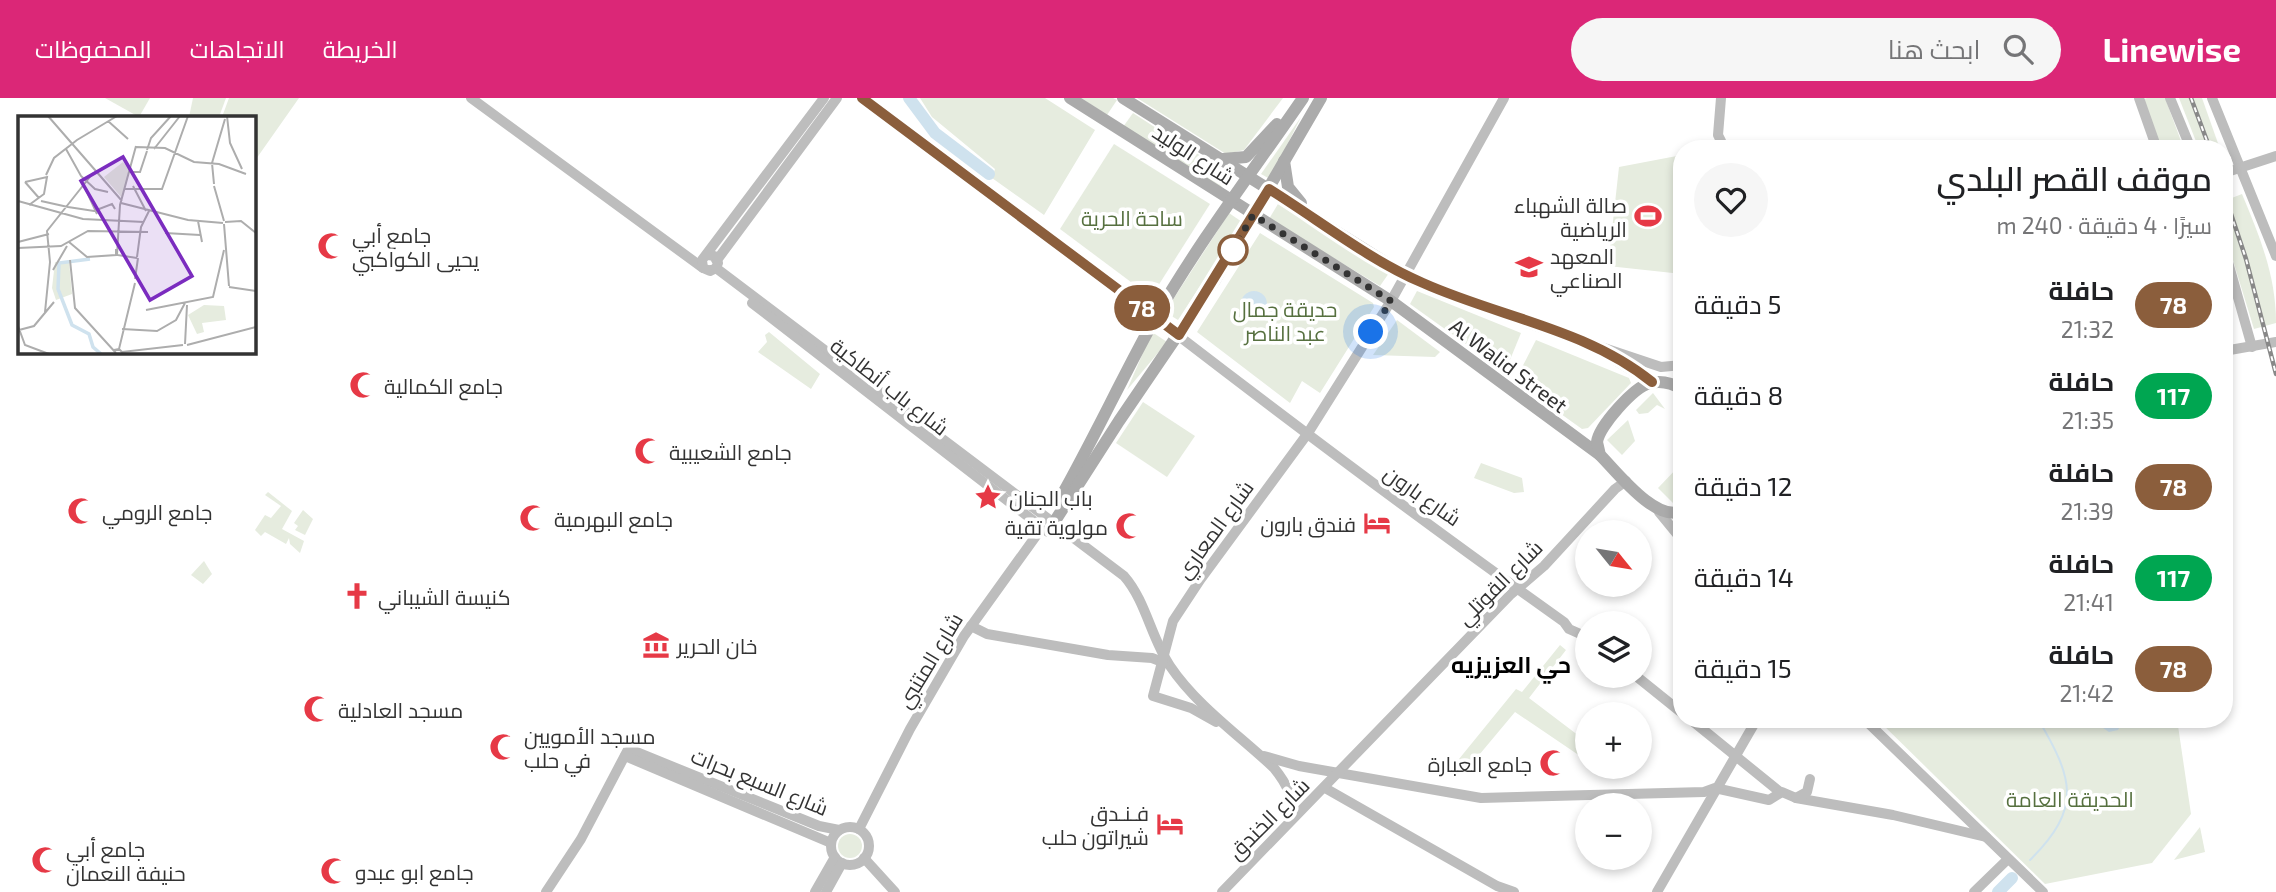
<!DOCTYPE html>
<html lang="ar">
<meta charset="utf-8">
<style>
body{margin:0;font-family:"Exo 2",Cairo,sans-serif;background:#f6f6f6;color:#202124;direction:rtl;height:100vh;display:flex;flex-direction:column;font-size:26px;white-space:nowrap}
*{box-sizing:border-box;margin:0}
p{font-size:23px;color:#757577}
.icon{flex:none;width:38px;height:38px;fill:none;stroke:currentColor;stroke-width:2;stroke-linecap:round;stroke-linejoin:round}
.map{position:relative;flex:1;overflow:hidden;direction:ltr}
.drawer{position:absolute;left:1673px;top:42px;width:560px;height:588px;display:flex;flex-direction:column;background:#fff;border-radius:28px;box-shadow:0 4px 10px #0003;direction:rtl}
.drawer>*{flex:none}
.badge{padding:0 14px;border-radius:23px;font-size:24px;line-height:46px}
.needle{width:46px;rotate:120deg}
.tools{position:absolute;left:1575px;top:422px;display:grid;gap:14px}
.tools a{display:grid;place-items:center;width:77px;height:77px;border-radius:50%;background:#fff;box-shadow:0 4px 10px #0003;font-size:35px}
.you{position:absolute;width:35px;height:35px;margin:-18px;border:5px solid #fff;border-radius:50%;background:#1a73e8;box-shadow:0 0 0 10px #1a73e833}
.map>.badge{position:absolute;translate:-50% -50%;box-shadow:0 0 0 4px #fff}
.round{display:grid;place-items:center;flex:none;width:74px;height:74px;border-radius:37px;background:#f6f6f6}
.headline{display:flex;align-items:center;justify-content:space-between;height:119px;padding:0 21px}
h1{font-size:33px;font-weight:600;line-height:52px}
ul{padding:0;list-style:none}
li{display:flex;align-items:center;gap:21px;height:91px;padding:0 21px}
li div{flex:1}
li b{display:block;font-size:26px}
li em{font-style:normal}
li .badge{min-width:77px;font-weight:700;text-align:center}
header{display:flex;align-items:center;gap:42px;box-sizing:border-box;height:98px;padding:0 35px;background:#db2777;color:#fff}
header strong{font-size:33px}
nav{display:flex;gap:38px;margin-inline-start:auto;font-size:24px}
.search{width:490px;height:63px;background:#f6f6f6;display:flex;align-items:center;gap:18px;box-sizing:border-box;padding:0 24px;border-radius:38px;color:#757577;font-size:26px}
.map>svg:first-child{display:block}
</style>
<header>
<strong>Linewise</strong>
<div class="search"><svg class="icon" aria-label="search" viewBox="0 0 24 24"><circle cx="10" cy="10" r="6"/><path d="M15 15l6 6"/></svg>ابحث هنا</div>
<nav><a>الخريطة</a><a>الاتجاهات</a><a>المحفوظات</a></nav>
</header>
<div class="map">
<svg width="2276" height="794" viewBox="0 0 2276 794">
<rect width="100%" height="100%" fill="#fff"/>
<g fill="#e6ecdf">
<polygon points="105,0 150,0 139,19"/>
<polygon points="193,0 226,0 219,19 189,19"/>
<polygon points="229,0 299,0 254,64 254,19 222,19"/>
<polygon points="920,0 1045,0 1095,32 1044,117 992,80 995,71 932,19"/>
<polygon points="1081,0 1113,0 1117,2 1107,17"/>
<polygon points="1137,0 1283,0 1244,52 1226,56"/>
<polygon points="2147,0 2165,0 2184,51 2161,51 2141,2"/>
<polygon points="2179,0 2202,0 2220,51 2199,51"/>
<polygon points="1133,15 1173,41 1164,56 1123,29"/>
<polygon points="1301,19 1270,81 1261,76"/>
<polygon points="1181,45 1230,77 1220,91 1171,60"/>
<polygon points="1114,46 1210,106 1151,199 1060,131"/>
<polygon points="1682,57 1682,176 1608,168 1619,69"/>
<path d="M2242 96C2260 139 2276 178 2276 225L2254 231 2224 133V103Z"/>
<polygon points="1278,106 1389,175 1380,188 1269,121"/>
<polygon points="1229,115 1242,124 1178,222 1165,214"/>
<polygon points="1260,135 1373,205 1374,209 1320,295 1302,283 1290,305 1197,234"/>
<polygon points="1417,193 1521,235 1505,274 1410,206"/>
<polygon points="1397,222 1440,254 1435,259 1373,257"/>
<polygon points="769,234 820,276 811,291 758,254 767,244 765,237"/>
<polygon points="1152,234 1167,244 1127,292"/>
<polygon points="1536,242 1629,280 1631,285 1588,330 1582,331 1515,283"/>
<polygon points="1653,295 1665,311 1657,307 1648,315 1639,316 1636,312"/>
<polygon points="1143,304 1195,338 1167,379 1116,345"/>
<polygon points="1628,322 1635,343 1622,357 1607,342"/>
<polygon points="1481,365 1522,380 1524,394 1514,395 1474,380"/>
<polygon points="1680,367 1682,397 1673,405 1658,390"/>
<polygon points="268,394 292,413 282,431 304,443 300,455 290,446 289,440 286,446 265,434 261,438 255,432 265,417 271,420 281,408 265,397"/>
<polygon points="303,412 313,421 305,437 295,432 298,428 294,425"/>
<polygon points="204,463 212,476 203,486 191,477"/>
<polygon points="1560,547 1566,552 1529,600 1587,644 1580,658 1515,614 1469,669 1459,661 1516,591 1522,594"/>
<polygon points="1877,621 2177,621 2191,716 2152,765 2045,786"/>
<polygon points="2200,729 2205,754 2174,762"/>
<circle cx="850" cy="748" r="12"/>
</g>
<g fill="#cfe2ee">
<circle cx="1254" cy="206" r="13"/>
<polygon points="2090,621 2115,625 2124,621 2118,632 2109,634"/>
</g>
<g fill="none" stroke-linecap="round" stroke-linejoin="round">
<path stroke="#cfe2ee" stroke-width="2" d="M2030 762C2083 710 2073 680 2038 621"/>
<g stroke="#cfe2ee" stroke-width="12">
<polyline points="909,0 935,35 989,76"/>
<polyline points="1998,794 2012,780"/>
</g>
<g stroke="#bdbdbd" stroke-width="10">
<polyline points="471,0 703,170"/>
<path d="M862 0C923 46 986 89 1046 135 1216 268 1388 399 1564 524L1569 531 1587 539"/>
<polyline points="2139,0 2157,51"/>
<polyline points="2170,0 2191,51"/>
<polyline points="2212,0 2276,158"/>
<polyline points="1721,51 1721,43 1718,37 1721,0"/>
<polyline points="2224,75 2276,58"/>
<polyline points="2224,150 2252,249"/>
<polyline points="709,157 714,158 718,165 716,170 710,173 703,170 702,162 824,0"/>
<polyline points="717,162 837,0"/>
<path d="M716 170 1124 478C1146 503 1151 540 1170 568 1197 608 1239 637 1274 670 1287 686 1294 700 1292 721"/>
<polyline points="752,205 1048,434"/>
<polyline points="1601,249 1661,269 1682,267"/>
<polyline points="2224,253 2276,244"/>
<polyline points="1659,414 1682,442"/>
<polyline points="971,528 987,536 1108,557 1152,560 1165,565"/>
<polyline points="1636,578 1682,615"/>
<polyline points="1690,621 1780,694"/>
<polyline points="1864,621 2043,794"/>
<polyline points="1216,624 1191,610 1153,598 1173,523 1200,482 1308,335 1391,203 1504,0"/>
<polyline points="629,651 819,728 839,732"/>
<polyline points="625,658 831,745"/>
<polyline points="1264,658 1299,668 1481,700 1704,694 1715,690 1769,702 1782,694 1796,700 1893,717 1986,739"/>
<polyline points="1325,690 1497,788 1514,794"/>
<polyline points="1796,700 1807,694 1810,681"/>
<circle cx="850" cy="748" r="19"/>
<polyline points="859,731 910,631 964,538 1046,424"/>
<polyline points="864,760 895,794"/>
<polyline points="546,794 581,741 632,644"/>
<polyline points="815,794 835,759"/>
<polyline points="826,794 842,765"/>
<polyline points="1222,794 1510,497 1544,468 1615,391 1626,383"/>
<polyline points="1657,794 1757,621"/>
<polyline points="1974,794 2008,761"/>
</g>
<g stroke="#ababab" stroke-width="12">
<polyline points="1070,0 1391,203 1600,357"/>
<polyline points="1123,0 1407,178 1466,203 1589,245 1652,284"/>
<polyline points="1223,61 1246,59 1277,26"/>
<polyline points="1284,63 1288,89 1301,105"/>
<path d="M1682 291C1672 285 1662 282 1650 285 1634 289 1599 328 1597 344L1600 357C1617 374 1656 425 1682 413"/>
<path d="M1062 397C1094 340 1122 280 1154 222 1198 145 1253 73 1303 0"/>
<polyline points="1053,426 1119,323 1215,182 1321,0"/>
</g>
<defs>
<g id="rail">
<polyline points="2191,0 2210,51"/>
<polyline points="2224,95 2246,161 2276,276"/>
</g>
</defs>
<use href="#rail" stroke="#888" stroke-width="4.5"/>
<use href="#rail" stroke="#fff" stroke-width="2" stroke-dasharray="5" stroke-linecap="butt"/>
</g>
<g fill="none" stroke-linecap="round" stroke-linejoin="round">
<defs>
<path id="line" d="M862 0 1179 237 1269 91C1319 122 1369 162 1423 185 1499 219 1587 231 1652 284"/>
</defs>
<use href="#line" stroke="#fff" stroke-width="16"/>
<use href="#line" stroke="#8b5e3c" stroke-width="10"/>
<polyline stroke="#333" stroke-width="7" stroke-dasharray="0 12.6" points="1233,152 1253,117 1391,203 1371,234"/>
</g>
<defs>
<symbol id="stadium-bare" viewBox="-9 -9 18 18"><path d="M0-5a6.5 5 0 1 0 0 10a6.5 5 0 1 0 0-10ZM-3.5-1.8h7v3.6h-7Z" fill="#e63946" stroke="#fff" stroke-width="2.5" paint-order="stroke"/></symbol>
<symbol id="mosque-bare" viewBox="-9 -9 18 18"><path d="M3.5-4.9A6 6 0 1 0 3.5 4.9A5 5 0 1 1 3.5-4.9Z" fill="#e63946" stroke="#fff" stroke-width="2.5" paint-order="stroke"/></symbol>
<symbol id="university-bare" viewBox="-9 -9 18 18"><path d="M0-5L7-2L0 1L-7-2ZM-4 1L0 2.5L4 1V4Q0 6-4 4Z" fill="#e63946" stroke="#fff" stroke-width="2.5" paint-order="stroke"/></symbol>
<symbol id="sight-bare" viewBox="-9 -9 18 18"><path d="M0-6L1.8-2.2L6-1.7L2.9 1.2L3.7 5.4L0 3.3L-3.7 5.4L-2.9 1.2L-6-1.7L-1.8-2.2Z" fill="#e63946" stroke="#fff" stroke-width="2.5" paint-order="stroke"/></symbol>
<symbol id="hotel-bare" viewBox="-9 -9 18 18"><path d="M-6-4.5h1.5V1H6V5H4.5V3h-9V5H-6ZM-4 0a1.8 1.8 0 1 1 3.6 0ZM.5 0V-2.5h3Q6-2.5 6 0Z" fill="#e63946" stroke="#fff" stroke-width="2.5" paint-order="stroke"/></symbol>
<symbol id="church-bare" viewBox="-9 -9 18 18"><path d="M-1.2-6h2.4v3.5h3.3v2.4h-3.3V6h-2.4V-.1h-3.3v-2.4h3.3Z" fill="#e63946" stroke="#fff" stroke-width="2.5" paint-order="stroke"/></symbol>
<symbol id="museum-bare" viewBox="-9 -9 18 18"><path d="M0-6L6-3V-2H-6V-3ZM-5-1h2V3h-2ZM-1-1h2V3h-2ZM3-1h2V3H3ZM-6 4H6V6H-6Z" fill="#e63946" stroke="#fff" stroke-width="2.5" paint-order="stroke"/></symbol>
</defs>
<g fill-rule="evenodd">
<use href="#stadium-bare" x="1629" y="99" width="38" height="38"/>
<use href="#mosque-bare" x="312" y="129" width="38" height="38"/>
<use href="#university-bare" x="1510" y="150" width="38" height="38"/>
<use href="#mosque-bare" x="344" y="268" width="38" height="38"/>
<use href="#mosque-bare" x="629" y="334" width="38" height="38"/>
<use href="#sight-bare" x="969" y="380" width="38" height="38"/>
<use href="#mosque-bare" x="62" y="394" width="38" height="38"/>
<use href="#mosque-bare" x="514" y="401" width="38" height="38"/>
<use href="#hotel-bare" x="1358" y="406" width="38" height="38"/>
<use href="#mosque-bare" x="1110" y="409" width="38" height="38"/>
<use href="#church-bare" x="338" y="479" width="38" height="38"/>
<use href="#museum-bare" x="637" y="528" width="38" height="38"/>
<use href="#mosque-bare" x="298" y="592" width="38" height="38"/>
<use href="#mosque-bare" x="484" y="630" width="38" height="38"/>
<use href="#mosque-bare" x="1534" y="646" width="38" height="38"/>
<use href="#hotel-bare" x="1151" y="707" width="38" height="38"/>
<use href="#mosque-bare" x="26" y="743" width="38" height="38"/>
<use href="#mosque-bare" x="315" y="754" width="38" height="38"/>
</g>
<circle fill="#fff" stroke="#8b5e3c" stroke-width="3.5" cx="1233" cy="152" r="14"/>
<g text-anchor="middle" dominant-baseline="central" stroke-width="7" stroke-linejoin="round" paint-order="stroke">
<g font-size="21" fill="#333" stroke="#fff">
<text transform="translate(1194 56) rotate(33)">شارع الوليد</text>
<text transform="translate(1509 267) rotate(37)">Al Walid Street</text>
<text transform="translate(890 288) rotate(38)">شارع باب أنطاكية</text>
<text transform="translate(1423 397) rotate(35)">شارع بارون</text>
<text transform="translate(1214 431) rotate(-54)">شارع المعاري</text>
<text transform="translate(1499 484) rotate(-45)">شارع القوتلي</text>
<text transform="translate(929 562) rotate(-59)">شارع المتنبي</text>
<text transform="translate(760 683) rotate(22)">شارع السبع بحرات</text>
<text transform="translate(1268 720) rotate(-45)">شارع الخندق</text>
</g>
<g font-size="21" fill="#333" stroke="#fff" text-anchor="start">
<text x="1627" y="106" text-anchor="end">صالة الشهباء<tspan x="1627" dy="24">الرياضية</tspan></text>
<text x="352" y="136">جامع أبي<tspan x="352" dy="24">يحيى الكواكبي</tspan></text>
<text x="1550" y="157">المعهد<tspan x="1550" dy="24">الصناعي</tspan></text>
<text x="384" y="287">جامع الكمالية</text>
<text x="669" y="353">جامع الشعيبية</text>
<text x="1009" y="399">باب الجنان</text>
<text x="102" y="413">جامع الرومي</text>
<text x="554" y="420">جامع البهرمية</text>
<text x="1356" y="425" text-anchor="end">فندق بارون</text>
<text x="1108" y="428" text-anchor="end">مولوية تقية</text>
<text x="378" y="498">كنيسة الشيباني</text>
<text x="677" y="547">خان الحرير</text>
<text x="338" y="611">مسجد العادلية</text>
<text x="524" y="637">مسجد الأمويين<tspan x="524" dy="24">في حلب</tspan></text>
<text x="1532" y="665" text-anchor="end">جامع العبارة</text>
<text x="1149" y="714" text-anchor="end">فـنـدق<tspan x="1149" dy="24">شيراتون حلب</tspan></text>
<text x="66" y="750">جامع أبي<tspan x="66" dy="24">حنيفة النعمان</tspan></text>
<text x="355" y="773">جامع ابو عبدو</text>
</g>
<g font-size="21" fill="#56703f" stroke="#fff">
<text x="1132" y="119">ساحة الحرية</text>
<text x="1285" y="210">حديقة جمال<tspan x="1285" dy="24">عبد الناصر</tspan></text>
<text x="2070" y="700">الحديقة العامة</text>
</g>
<g font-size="23" font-weight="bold" fill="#000" stroke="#fff">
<text x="1511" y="566">حي العزيزيه</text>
</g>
</g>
<g transform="translate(18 18)">
<rect width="238" height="238" fill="#fff"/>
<path d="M105 46 111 53 104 82 86 61ZM51 145 54 178 38 184 34 172 37 146ZM186 189 206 190 208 204 184 207 186 216 179 218 170 199Z" fill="#e6ecdf"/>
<path fill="none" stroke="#cfe2ee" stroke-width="3.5" d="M72 143 41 147 40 173 54 209 71 218 75 231 83 238"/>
<path fill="none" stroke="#adadad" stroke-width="2" d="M30 0 104 85M209 0 212 27 224 53M90 5 110 23M118 30 102 89 99 139 119 142M118 31 147 32 176 46 201 48 228 58M48 33 63 60 77 73 90 76M136 33 162 0M129 34 133 22 153 0M30 55 28 59 36 42 59 24 99 0M111 56H122L129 35M7 66 29 61 26 78 11 89M7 66 21 82M196 68 194 47 207 3M115 70 128 95M196 70 206 105M67 72 79 98M107 73H144L170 0M0 85 65 103 126 106M23 85 50 91M103 87 170 104 205 107M50 91 76 95 94 88 97 93M180 105 184 126M207 106 223 105 238 117M206 108 211 170M147 117 182 119M0 126 31 118M51 126 69 141 98 139V133M0 132 43 130 70 115 130 116M119 141 123 111 131 95M52 144 57 192 98 237M35 154 49 130M117 163 120 142M211 171 238 175M128 194 195 181 206 134M27 196 32 146 29 115 75 57M0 210 7 229 31 238M104 213 139 215 158 204 167 187M1 214 16 210 36 186M167 228 169 189M169 229 238 211M101 233 104 236 165 229M96 234 101 233 117 167"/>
<path fill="#7b2cbf" fill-opacity="0.15" stroke="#7b2cbf" stroke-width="3.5" d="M105 41 174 160 132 184 63 65Z"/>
<rect width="238" height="238" fill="none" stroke="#333" stroke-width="3.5"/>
</g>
</svg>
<div class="tools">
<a><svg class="needle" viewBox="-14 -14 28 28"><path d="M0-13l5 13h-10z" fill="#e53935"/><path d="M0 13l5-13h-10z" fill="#757577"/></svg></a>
<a><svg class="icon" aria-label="layers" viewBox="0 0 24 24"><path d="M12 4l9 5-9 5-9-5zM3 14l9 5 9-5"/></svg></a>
<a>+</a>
<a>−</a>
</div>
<div class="you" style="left:1371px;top:234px"></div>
<b class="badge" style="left:1142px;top:210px;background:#8b5e3c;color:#fff">78</b>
<section class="drawer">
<div class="headline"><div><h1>موقف القصر البلدي</h1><p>سيرًا · 4 دقيقة · 240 m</p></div><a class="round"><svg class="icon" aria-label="heart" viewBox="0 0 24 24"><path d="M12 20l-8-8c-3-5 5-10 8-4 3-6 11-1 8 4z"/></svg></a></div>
<ul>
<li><span class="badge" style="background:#8b5e3c;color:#fff">78</span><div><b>حافلة</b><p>21:32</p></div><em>5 دقيقة</em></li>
<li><span class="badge" style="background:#00a651;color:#fff">117</span><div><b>حافلة</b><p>21:35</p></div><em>8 دقيقة</em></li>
<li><span class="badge" style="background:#8b5e3c;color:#fff">78</span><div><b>حافلة</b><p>21:39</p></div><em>12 دقيقة</em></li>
<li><span class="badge" style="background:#00a651;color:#fff">117</span><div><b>حافلة</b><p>21:41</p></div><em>14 دقيقة</em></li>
<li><span class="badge" style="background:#8b5e3c;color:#fff">78</span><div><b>حافلة</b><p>21:42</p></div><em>15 دقيقة</em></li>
</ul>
</section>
</div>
